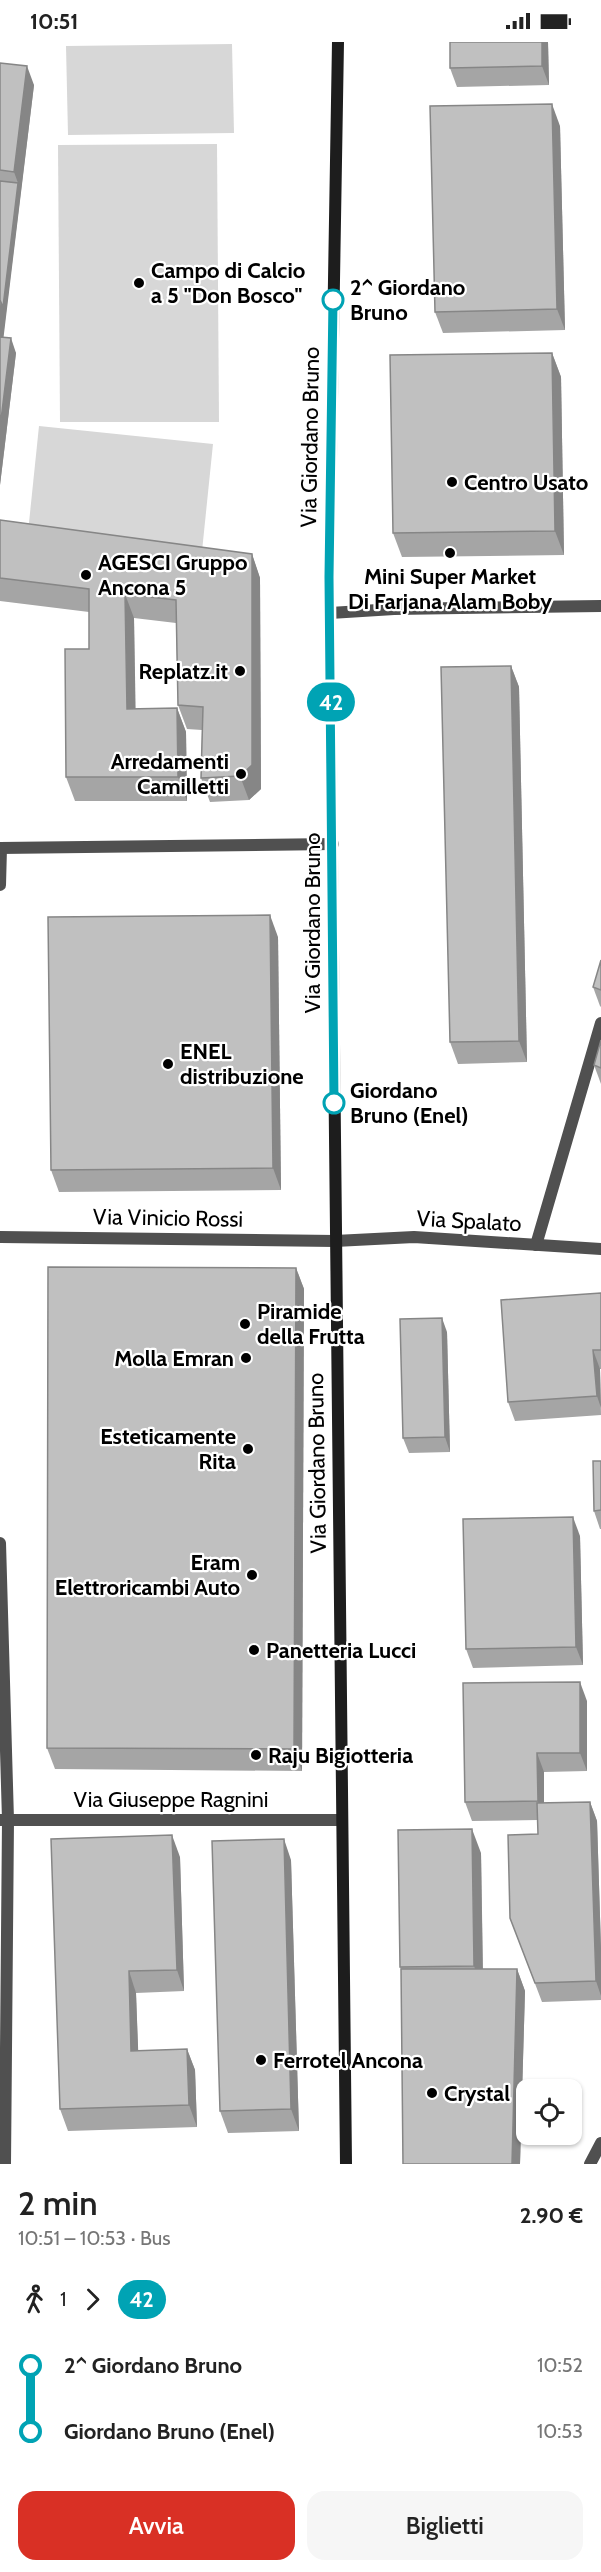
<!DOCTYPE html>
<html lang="it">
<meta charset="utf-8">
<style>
body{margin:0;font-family:Cabin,sans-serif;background:#f6f6f6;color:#222;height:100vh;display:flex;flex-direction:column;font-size:22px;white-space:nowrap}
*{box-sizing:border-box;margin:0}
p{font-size:20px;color:#767676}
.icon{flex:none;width:33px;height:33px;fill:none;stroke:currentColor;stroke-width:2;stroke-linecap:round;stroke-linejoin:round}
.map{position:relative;height:2122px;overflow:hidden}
.sheet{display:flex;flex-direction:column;background:#fff;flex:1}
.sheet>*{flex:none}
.badge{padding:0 12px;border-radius:20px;font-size:21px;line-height:39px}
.fabs{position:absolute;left:516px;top:2037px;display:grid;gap:12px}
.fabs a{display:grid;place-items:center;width:66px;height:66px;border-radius:12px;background:#fff;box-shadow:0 2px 4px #0004;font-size:30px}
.map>.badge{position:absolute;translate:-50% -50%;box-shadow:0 0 0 3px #fff}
.legs{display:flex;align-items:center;gap:9px;height:66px;padding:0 18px;font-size:20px}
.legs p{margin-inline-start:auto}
.overview{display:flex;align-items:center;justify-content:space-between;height:102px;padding:0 18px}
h1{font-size:33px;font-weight:600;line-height:45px}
.button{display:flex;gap:12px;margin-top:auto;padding:12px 18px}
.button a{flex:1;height:69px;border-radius:18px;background:#d93025;color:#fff;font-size:24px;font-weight:600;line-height:69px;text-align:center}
.button a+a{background:#f6f6f6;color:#222}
ul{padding:0 18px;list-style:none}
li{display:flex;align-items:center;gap:21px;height:66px;font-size:22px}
li i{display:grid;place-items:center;width:9px;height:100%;margin:0 8px;background:currentColor}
li i::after{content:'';width:15px;height:15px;margin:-8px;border:4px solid;border-radius:50%;background:#fff}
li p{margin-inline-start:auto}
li:first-child i{background:linear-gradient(#0000 50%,currentColor 0)}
li:last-child i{background:linear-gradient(currentColor 50%,#0000 0)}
.status{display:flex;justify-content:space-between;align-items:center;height:42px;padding:0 30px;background:#fff;direction:ltr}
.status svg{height:16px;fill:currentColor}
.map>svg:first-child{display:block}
</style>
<div class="status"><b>10:51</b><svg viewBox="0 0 49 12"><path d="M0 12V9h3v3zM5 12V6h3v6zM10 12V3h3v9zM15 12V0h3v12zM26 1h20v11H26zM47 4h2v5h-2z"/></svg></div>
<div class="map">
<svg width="601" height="2122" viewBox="0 0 601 2122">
<rect width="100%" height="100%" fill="#fff"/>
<g fill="#d7d7d7">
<polygon points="232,2 234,91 68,93 66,4"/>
<polygon points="217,102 219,380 60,380 58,103"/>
<polygon points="39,384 213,402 201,519 27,500"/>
</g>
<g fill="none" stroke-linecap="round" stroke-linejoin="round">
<polyline stroke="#505050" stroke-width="12" points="536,1203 601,981"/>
<g stroke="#505050" stroke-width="12">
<polyline points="330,571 394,567 601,564"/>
<polyline points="0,843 1,806"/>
<polyline points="0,1195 335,1199 414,1195 601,1207"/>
<polyline points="0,1501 8,1778 5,2122"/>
<polyline points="1,1778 342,1778"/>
<polyline points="590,2122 601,2101"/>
</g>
<polyline stroke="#505050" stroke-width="12" points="0,806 333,802"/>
<polyline stroke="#1d1d1d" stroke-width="12" points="338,0 329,535 346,2122"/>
</g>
<g fill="#a5a5a5">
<polygon points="450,0 548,0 549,43 457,45 450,26"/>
<polygon points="0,21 34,43 3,295 16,311 0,443"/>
<polygon points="560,84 565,288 443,291 435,270"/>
<polygon points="552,311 561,335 564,513 402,515 393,491"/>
<polygon points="0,478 252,512 260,536 261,747 249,758 210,760 201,736 202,688 187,687 178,663 176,581 134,576 135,667 177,666 186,690 187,759 75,759 66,735 89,607 89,570 0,559"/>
<polygon points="511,624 519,645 527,1020 458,1022 450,1000"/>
<polygon points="278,895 281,1148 59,1150 51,1128"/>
<polygon points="601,918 601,965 600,964 593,945"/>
<polygon points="601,998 601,1042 594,1023"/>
<polygon points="296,1226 304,1247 302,1729 55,1727 47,1706"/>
<polygon points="601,1251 601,1327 600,1327 601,1373 515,1379 508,1360"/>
<polygon points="447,1290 450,1410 409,1411 403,1396"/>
<polygon points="601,1419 601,1487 600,1487 594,1469"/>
<polygon points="580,1494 583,1623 473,1626 466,1607"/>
<polygon points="587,1659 587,1729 544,1730 544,1761 590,1760 597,1779 601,1906 601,1958 542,1960 510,1876 538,1792 538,1778 472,1779 465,1760"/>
<polygon points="481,1811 483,1927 517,1927 525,1949 520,2122 403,2122 401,1927 400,1925"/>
<polygon points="180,1815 184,1949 136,1951 138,2009 187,2007 195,2028 197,2085 68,2089 60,2067"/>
<polygon points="291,1818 299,2089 228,2091 220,2069"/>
</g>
<g fill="#868686">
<polygon points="542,0 548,0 549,43 542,24"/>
<polygon points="27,24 34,43 2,308 0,303 0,264 18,141 14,130"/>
<polygon points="552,62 560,84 565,288 557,267"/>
<polygon points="11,296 16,311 0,443 0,386"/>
<polygon points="552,311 561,335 564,513 555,489"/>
<polygon points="252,512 260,536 261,747 249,758 240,734"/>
<polygon points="125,552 134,576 136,690 127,667"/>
<polygon points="511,624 519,645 527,1020 519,999"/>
<polygon points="177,666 186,690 187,759 178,735"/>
<polygon points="270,873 278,895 281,1148 273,1126"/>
<polygon points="296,1226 304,1247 302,1729 294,1707"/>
<polygon points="442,1276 447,1290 450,1410 445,1395"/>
<polygon points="593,1308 600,1327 601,1366 597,1354"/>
<polygon points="573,1475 580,1494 583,1623 576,1605"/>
<polygon points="580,1640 587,1659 587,1729 580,1711"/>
<polygon points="537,1711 544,1730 544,1778 538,1759"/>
<polygon points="590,1760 597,1779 601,1906 601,1954 596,1939"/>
<polygon points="472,1787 481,1811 483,1948 474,1924"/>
<polygon points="172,1793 180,1815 184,1949 177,1928"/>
<polygon points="284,1797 291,1818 299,2089 291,2067"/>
<polygon points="517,1927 525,1949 520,2122 512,2122"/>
<polygon points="129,1929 136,1951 139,2030 131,2009"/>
<polygon points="187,2007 195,2028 197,2085 189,2063"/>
</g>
<g fill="#c0c0c0" stroke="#868686" stroke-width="1.5">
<polygon points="450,0 542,0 542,24 450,26"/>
<polygon points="0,21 27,24 14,130 0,128"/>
<polygon points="552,62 557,267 435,270 430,64"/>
<polygon points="0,139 18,141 3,265 0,258"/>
<polygon points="0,295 11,296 0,386"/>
<polygon points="552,311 555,489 393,491 390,313"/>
<polygon points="0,478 252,512 252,723 240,734 201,736 203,665 178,663 176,558 125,552 127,667 177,666 178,735 66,735 65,607 89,607 89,547 0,536"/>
<polygon points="511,624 519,999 450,1000 441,625"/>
<polygon points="270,873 273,1126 51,1128 48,875"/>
<polygon points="601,918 601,948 593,945"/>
<polygon points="601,998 601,1026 594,1023"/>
<polygon points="48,1225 296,1226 294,1707 47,1706"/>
<polygon points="601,1251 601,1308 593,1308 597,1354 508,1360 501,1258"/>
<polygon points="442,1276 445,1395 403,1396 400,1277"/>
<polygon points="593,1419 601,1419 601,1468 594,1469"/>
<polygon points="573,1475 576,1605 466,1607 463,1477"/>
<polygon points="580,1640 580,1711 537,1711 538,1759 465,1760 463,1641"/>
<polygon points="590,1760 596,1939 535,1941 510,1876 508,1793 538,1792 537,1761"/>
<polygon points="472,1787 474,1924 400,1925 398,1788"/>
<polygon points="172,1793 177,1928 129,1929 131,2009 187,2007 189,2063 60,2067 51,1797"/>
<polygon points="284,1797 291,2067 220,2069 212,1799"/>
<polygon points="401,1927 517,1927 512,2122 403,2122"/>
</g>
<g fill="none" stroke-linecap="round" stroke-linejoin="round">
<defs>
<polyline id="line-1" points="333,258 329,535 334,1061"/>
</defs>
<use href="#line-1" stroke="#fff" stroke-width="14"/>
<use href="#line-1" stroke="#00a3b4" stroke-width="9"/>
</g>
<g fill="#000" stroke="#fff" stroke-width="2">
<circle cx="139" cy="241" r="6"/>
<circle cx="452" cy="440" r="6"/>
<circle cx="450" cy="511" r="6"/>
<circle cx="86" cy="533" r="6"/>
<circle cx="240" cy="629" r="6"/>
<circle cx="241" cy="732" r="6"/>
<circle cx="168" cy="1022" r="6"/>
<circle cx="245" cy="1282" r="6"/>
<circle cx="246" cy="1316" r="6"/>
<circle cx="248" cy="1407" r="6"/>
<circle cx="252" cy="1533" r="6"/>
<circle cx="254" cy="1608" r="6"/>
<circle cx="256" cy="1713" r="6"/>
<circle cx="261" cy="2018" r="6"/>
<circle cx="432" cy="2051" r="6"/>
</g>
<g fill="#fff" stroke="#00a3b4" stroke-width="3">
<circle cx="333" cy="258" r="10"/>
<circle cx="334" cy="1061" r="10"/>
</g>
<g text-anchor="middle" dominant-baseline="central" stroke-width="4.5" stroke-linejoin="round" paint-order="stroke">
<g font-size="22" font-weight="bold" fill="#000" stroke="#fff" text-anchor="start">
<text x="151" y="228">Campo di Calcio<tspan x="151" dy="25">a 5 "Don Bosco"</tspan></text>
<text x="464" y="440">Centro Usato</text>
<text x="98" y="520">AGESCI Gruppo<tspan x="98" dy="25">Ancona 5</tspan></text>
<text x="450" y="534" text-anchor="middle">Mini Super Market<tspan x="450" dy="25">Di Farjana Alam Boby</tspan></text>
<text x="228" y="629" text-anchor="end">Replatz.it</text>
<text x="229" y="719" text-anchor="end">Arredamenti<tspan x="229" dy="25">Camilletti</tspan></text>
<text x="180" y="1009">ENEL<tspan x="180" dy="25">distribuzione</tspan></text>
<text x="257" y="1269">Piramide<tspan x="257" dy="25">della Frutta</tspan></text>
<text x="234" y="1316" text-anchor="end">Molla Emran</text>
<text x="236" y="1394" text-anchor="end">Esteticamente<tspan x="236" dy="25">Rita</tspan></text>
<text x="240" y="1520" text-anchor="end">Eram<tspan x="240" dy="25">Elettroricambi Auto</tspan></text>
<text x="266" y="1608">Panetteria Lucci</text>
<text x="268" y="1713">Raju Bigiotteria</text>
<text x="273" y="2018">Ferrotel Ancona</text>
<text x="444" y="2051">Crystal</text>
</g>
<g font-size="22" font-weight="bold" fill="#000" stroke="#fff" text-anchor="start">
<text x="350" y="245">2^ Giordano<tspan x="350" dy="25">Bruno</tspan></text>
<text x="350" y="1048">Giordano<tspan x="350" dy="25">Bruno (Enel)</tspan></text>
</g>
<g font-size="22" fill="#000" stroke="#fff">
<text transform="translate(310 395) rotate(-89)">Via Giordano Bruno</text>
<text transform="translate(312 881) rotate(-90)">Via Giordano Bruno</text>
<text transform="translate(168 1176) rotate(1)">Via Vinicio Rossi</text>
<text transform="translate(469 1179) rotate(3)">Via Spalato</text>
<text transform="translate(317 1421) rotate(-91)">Via Giordano Bruno</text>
<text x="171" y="1757">Via Giuseppe Ragnini</text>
</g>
</g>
</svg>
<div class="fabs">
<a><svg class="icon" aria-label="locate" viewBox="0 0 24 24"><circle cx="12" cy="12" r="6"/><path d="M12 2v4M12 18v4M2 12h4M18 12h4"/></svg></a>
</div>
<b class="badge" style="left:331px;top:660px;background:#00a3b4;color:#fff">42</b>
</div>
<section class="sheet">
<div class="overview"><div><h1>2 min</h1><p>10:51 – 10:53 · Bus</p></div><b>2.90 €</b></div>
<div class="legs"><svg class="icon" aria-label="walk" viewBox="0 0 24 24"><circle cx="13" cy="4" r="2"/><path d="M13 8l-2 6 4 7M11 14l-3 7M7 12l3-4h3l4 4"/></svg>1<svg class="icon" aria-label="forward" viewBox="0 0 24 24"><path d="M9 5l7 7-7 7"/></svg><b class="badge" style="background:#00a3b4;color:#fff">42</b></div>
<ul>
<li><i style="color:#00a3b4"></i><b>2^ Giordano Bruno</b><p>10:52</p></li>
<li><i style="color:#00a3b4"></i><b>Giordano Bruno (Enel)</b><p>10:53</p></li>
</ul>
<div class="button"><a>Avvia</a><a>Biglietti</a></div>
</section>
